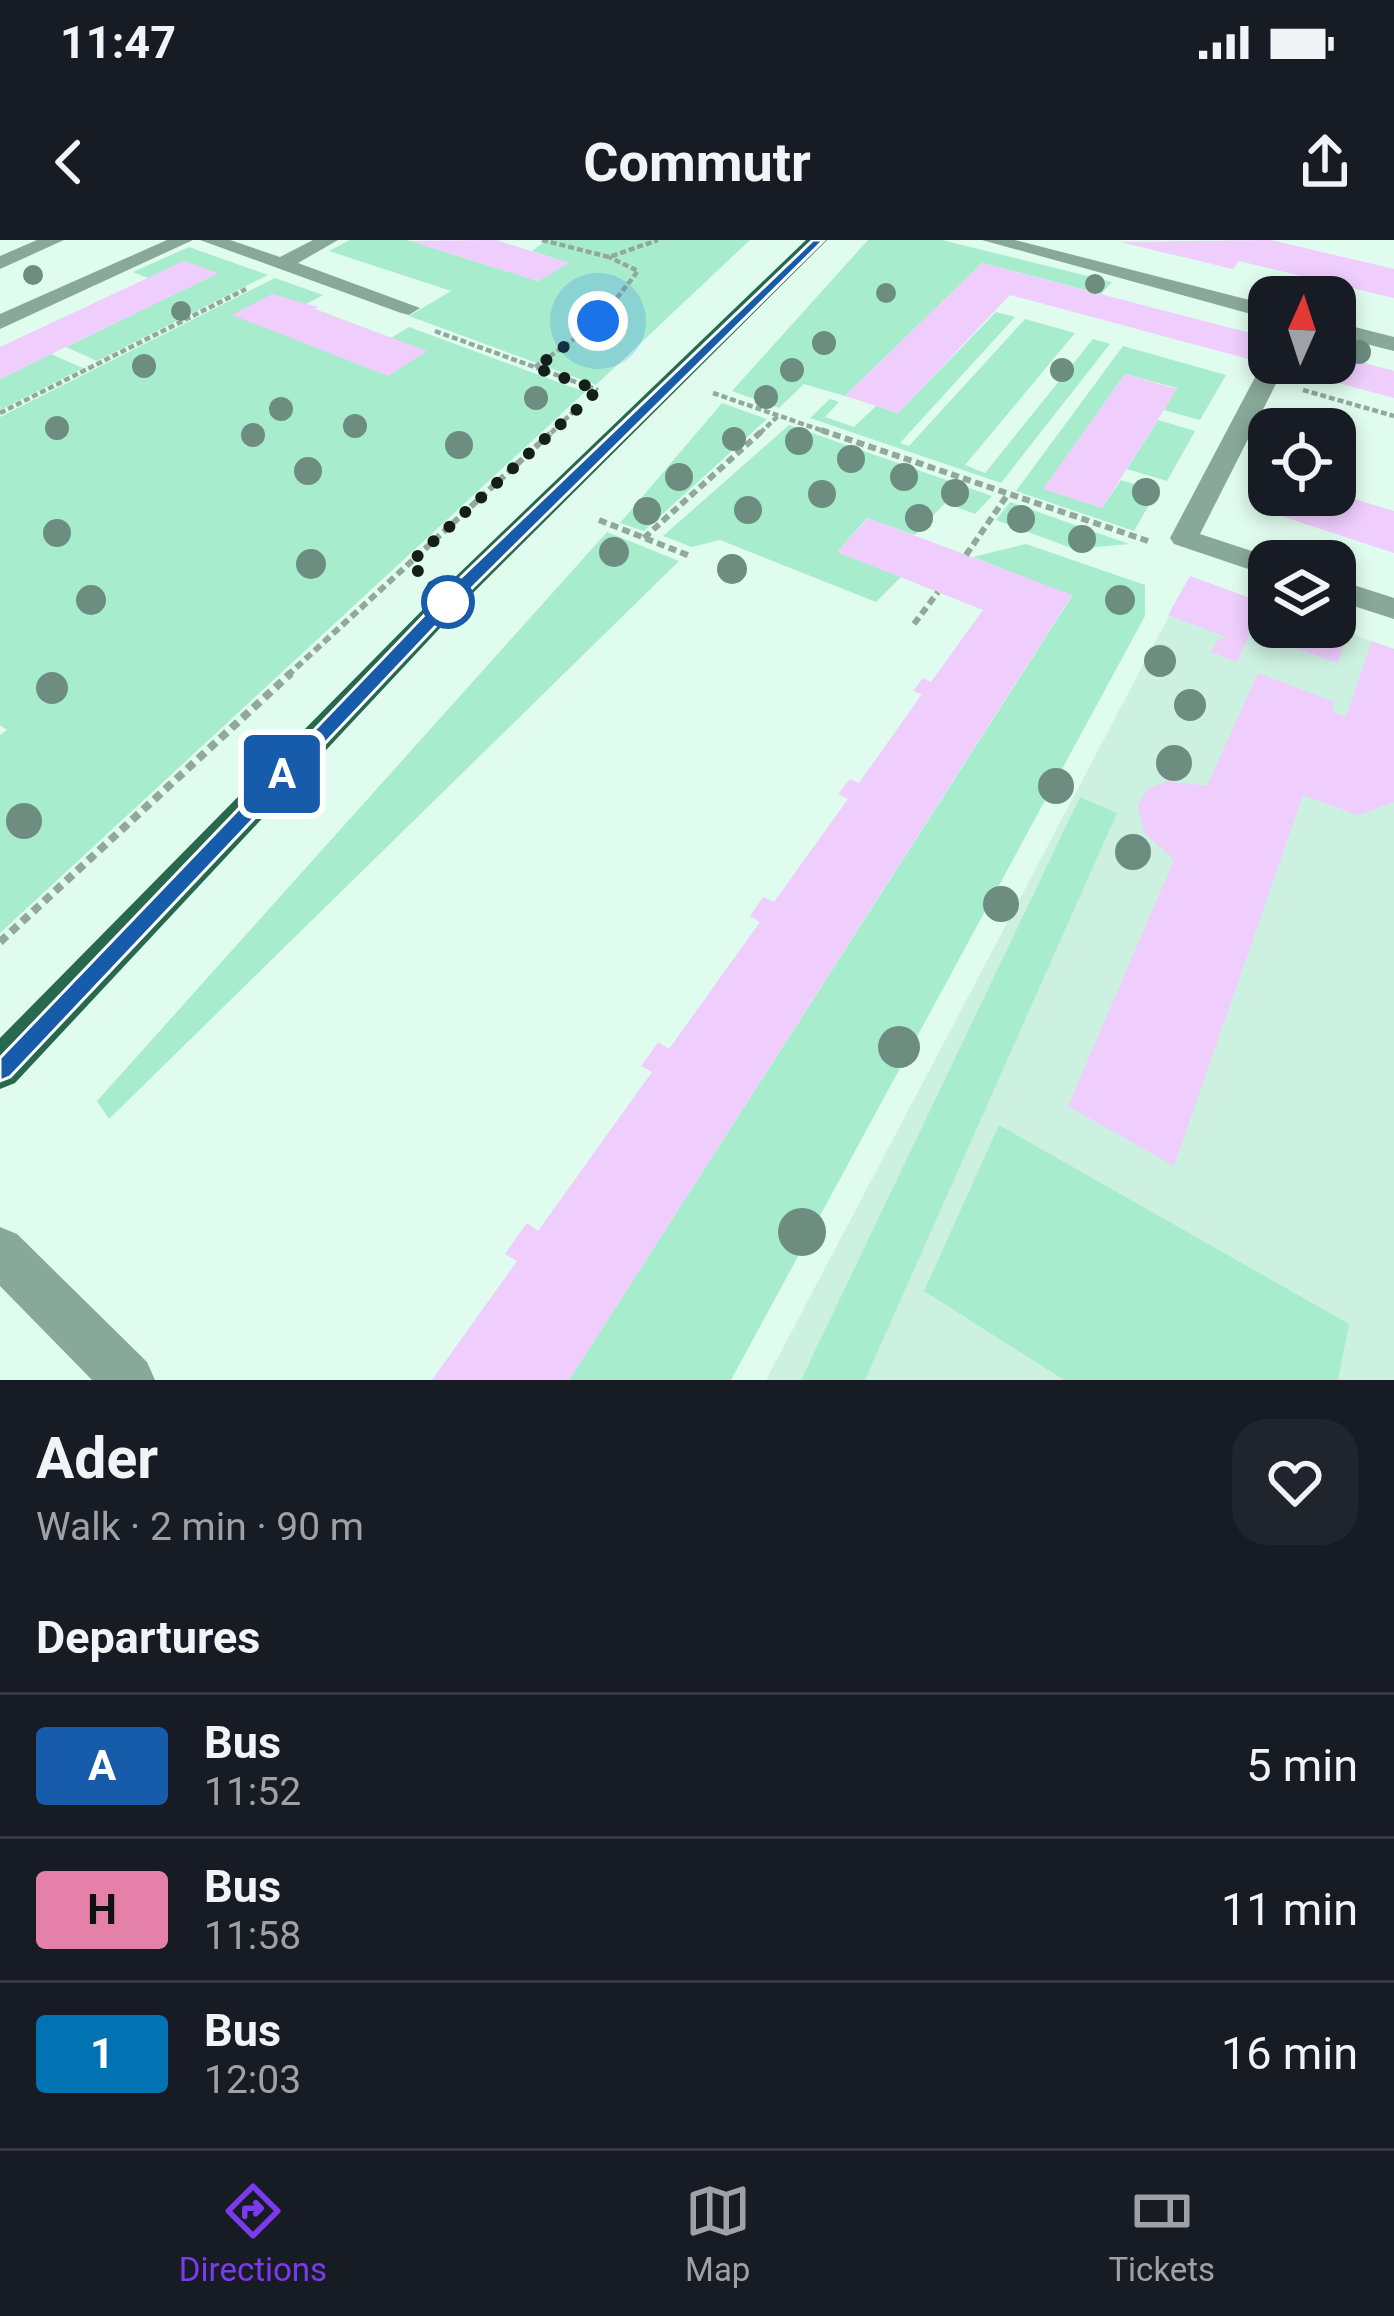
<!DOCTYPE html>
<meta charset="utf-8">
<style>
body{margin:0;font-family:Roboto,sans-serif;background:#20242c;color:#f1f3f6;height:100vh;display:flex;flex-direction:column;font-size:45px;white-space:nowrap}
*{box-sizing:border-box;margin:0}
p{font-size:39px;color:#9ea1a6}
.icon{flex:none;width:66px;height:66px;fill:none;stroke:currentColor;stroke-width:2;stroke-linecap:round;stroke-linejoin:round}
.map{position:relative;height:1140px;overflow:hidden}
.panel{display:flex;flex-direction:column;background:#171b24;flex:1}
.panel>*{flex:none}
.badge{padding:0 24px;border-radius:9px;font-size:42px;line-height:78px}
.needle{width:78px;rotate:3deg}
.fabs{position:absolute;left:1248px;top:36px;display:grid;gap:24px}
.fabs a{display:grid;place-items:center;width:108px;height:108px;border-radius:24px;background:#171b24;box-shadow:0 6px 18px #0003;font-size:60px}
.you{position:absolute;width:60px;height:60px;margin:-30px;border:9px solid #fff;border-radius:50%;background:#1a73e8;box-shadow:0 0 0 18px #1a73e833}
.map>.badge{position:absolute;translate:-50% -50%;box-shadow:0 0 0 6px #fff}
h2{padding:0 36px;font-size:45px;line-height:108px}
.round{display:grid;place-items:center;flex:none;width:126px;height:126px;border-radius:36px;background:#20242c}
.overview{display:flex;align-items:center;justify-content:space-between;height:204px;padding:0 36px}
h1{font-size:57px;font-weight:700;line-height:90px}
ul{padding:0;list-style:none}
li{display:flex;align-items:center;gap:36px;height:144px;padding:0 36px;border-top:3px solid #363941}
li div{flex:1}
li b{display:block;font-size:45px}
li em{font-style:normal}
li .badge{min-width:132px;font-weight:700;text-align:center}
.status{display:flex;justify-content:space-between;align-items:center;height:84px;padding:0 60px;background:#171b24;direction:ltr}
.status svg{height:33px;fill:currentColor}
header{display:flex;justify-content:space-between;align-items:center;height:156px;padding:0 36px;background:#171b24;font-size:54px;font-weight:700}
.tab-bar{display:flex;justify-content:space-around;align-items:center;height:168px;border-top:3px solid #363941;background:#171b24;font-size:33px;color:#9ea1a6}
.tab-bar a{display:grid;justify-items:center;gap:6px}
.tab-bar .selected{color:#7c3aed}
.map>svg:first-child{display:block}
</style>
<div class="status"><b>11:47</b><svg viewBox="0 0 49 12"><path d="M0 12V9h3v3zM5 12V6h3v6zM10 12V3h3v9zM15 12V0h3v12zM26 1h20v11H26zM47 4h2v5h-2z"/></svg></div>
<header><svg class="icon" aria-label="back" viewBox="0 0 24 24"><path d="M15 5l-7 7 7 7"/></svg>Commutr<svg class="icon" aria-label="share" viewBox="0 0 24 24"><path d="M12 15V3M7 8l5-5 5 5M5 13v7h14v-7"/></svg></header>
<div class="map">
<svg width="1394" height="1140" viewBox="0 0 1394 1140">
<rect width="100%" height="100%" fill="#e0fcee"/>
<polygon fill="#cdf1e0" points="1190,336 1269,365 1269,387 1332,387 1394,409 1394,1140 766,1140"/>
<g fill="#a8ecce">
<polygon points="350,0 407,0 538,41 568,23 532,11 547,0 750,0 596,145 409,76 451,51 329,11"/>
<polygon points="868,0 942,0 1112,42 1101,54 982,23 845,156 804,144 779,168 732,151"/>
<polygon points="189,7 268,35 97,121 66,107 216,34 184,21 148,38 133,32"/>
<polygon points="275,38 323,55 304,65 391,98 409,87 585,152 0,693 0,495 7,490 0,485 0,177"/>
<polygon points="996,72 1015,77 900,203 909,206 1025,79 1075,93 965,225 985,233 1093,99 1110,104 1001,243 810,178 830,159 839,162 825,177 854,187 876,166 898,173"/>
<polygon points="1123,106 1226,135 1200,180 1164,170 1177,148 1125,134 1044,248 1102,268 1121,240 1157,251 1134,291 1016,251"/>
<polygon points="51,114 83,128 0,170 0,139"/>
<polygon points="722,163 767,179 644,291 620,283"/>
<polygon points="1158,180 1195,191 1167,241 1127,229"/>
<polygon points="789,185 992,256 975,274 945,263 915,295 867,278 837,312 901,337 876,362 720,300 692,307 663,296"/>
<polygon points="1010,262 1129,304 1074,309 996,280"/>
<polygon points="607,292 679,321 109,879 97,861"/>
<polygon points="1026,304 1145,345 1145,376 731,1140 569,1140 1072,356 973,317"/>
<polygon points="1080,557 1117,573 865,1140 801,1140"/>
<polygon points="999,885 1349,1084 1338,1140 1064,1140 924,1051"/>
</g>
<g fill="#efcdfd">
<polygon points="496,0 569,23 538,41 410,1"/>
<polygon points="1271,0 1394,29 1394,58 1239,21 1233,29 1120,2"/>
<polygon points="184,21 218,33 0,139 0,107"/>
<polygon points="982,23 1269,98 1269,123 1335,123 1335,115 1394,131 1394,158 1010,55 898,173 845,156"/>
<polygon points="272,54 319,67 314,69 427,111 388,136 232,75"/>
<polygon points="1125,134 1177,149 1102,268 1043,249"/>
<polygon points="1335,253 1394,271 1394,313 1278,275 1286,255"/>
<polygon points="868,278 1072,355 569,1140 432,1140 517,1021 505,1014 516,998 527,983 538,991 652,832 641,826 650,814 658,802 669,809 760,682 750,676 763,657 774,662 848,559 838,554 850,539 859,543 922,454 913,451 923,438 931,442 983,370 837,312"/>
<polygon points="1190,336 1269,365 1269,387 1332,387 1348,393 1338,423 1250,392 1237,422 1211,412 1219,398 1229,398 1168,375"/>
<polygon points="1372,401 1394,409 1394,562 1358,575 1303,555 1174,926 1068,866 1174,620 1144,592 1138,565 1148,549 1167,541 1207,546 1258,433 1334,462 1332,471 1346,477"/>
</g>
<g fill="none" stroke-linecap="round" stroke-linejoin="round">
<g stroke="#92a89d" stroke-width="4.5" stroke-dasharray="6 3" stroke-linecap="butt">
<polyline points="542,0 609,17 658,0"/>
<polyline points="435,91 598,150"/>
<polyline points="535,127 599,81 638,31 609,17"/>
<polyline points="1303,150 1394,176"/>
<polyline points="713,153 829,193"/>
<polyline points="0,173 246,49"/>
<polyline points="551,193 572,173"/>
<polyline points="760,193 778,176"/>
</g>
<g stroke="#92a89d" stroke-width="6" stroke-dasharray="8 4.5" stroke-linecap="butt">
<polyline points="821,190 1148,301"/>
<polyline points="599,280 690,316"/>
<polyline points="644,298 763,190"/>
<polyline points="966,315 1008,254"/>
<polyline points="914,384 938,352"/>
<polyline points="287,436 554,190"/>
</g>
<polyline stroke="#92a89d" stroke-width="8" stroke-dasharray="9 6" stroke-linecap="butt" points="0,702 291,433"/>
<g fill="#88a899" fill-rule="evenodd">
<polygon points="37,0 64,0 0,29 0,16"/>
<polygon points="167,0 193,0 0,89 0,74"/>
<polygon points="200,0 230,0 280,17 313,0 338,0 298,23 420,68 409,75 401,73"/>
<polygon points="982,0 1015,0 1269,65 1269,79"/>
<polygon points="1335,82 1394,97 1394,111 1335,96"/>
<polygon points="1269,120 1285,126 1200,294 1279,320 1269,321 1269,336 1174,304 1170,298 1261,126"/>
<polygon points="1335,339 1394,358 1394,379 1335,360"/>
<polygon points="0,987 17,994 147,1122 155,1140 92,1140 0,1046"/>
</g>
<polygon fill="#27684f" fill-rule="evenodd" points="806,0 827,0 471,355 15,843 0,849 0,798 451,341"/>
</g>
<g fill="#6d8d80">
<circle cx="33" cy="35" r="10"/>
<circle cx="1095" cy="44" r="10"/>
<circle cx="886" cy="53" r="10"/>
<circle cx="181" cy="71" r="10"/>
<circle cx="824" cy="103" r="12"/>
<circle cx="1359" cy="112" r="12"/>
<circle cx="144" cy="126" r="12"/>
<circle cx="792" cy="130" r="12"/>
<circle cx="1062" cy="130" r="12"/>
<circle cx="766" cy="157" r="12"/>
<circle cx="536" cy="158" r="12"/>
<circle cx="281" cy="169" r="12"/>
<circle cx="355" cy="186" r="12"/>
<circle cx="57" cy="188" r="12"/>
<circle cx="253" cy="195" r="12"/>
<circle cx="734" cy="199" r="12"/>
<circle cx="799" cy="201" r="14"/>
<circle cx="459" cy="205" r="14"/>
<circle cx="851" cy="219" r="14"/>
<circle cx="308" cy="231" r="14"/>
<circle cx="679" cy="237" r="14"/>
<circle cx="904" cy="237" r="14"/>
<circle cx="1146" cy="252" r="14"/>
<circle cx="955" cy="253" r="14"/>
<circle cx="822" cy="254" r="14"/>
<circle cx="748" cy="270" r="14"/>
<circle cx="647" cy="271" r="14"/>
<circle cx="919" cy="278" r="14"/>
<circle cx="1021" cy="279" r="14"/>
<circle cx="57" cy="293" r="14"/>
<circle cx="1082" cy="299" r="14"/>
<circle cx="614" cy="312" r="15"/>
<circle cx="311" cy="324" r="15"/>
<circle cx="732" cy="329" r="15"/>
<circle cx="91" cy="360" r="15"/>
<circle cx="1120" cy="360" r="15"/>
<circle cx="1160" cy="421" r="16"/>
<circle cx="52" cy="448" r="16"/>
<circle cx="1190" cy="465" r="16"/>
<circle cx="1174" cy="523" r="18"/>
<circle cx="1056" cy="546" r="18"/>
<circle cx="24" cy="581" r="18"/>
<circle cx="1133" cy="612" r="18"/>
<circle cx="1001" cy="664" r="18"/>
<circle cx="899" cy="807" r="21"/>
<circle cx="802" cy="992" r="24"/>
</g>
<polygon fill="#175bab" stroke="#fff" stroke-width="3" points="813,0 824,0 467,353 10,837 0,841 0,818 454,344"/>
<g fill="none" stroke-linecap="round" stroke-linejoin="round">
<polyline stroke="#141e1a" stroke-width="12" stroke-dasharray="0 21.6" points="448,362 410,323 598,150 536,128 598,81"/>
</g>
<circle fill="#fff" stroke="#175bab" stroke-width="6" cx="448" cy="362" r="24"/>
</svg>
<div class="fabs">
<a><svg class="needle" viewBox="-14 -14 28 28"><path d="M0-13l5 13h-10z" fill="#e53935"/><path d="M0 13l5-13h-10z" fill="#9ea1a6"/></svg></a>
<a><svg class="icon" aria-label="locate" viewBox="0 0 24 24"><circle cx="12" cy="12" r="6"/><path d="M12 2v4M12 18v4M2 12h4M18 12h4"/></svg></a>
<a><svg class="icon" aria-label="layers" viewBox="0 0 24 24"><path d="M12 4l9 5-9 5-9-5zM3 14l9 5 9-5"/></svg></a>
</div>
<div class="you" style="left:598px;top:81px"></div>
<b class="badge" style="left:282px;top:534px;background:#175bab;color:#fff">A</b>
</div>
<section class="panel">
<div class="overview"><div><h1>Ader</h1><p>Walk · 2 min · 90 m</p></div><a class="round"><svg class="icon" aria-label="heart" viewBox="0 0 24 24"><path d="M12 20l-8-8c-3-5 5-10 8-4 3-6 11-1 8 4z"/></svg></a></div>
<h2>Departures</h2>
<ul>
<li><span class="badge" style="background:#175bab;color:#fff">A</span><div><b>Bus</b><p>11:52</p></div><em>5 min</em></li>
<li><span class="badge" style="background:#e580a9;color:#111">H</span><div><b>Bus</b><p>11:58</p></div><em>11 min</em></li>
<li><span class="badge" style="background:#0173b2;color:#fff">1</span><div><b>Bus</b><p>12:03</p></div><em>16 min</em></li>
</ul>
</section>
<nav class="tab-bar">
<a class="selected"><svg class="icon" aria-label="directions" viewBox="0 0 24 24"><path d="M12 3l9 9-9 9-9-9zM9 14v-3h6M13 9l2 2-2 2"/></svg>Directions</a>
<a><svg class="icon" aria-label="map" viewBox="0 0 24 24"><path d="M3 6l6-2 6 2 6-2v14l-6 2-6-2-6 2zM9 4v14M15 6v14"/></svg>Map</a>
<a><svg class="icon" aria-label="tickets" viewBox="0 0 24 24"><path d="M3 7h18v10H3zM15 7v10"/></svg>Tickets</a>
</nav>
